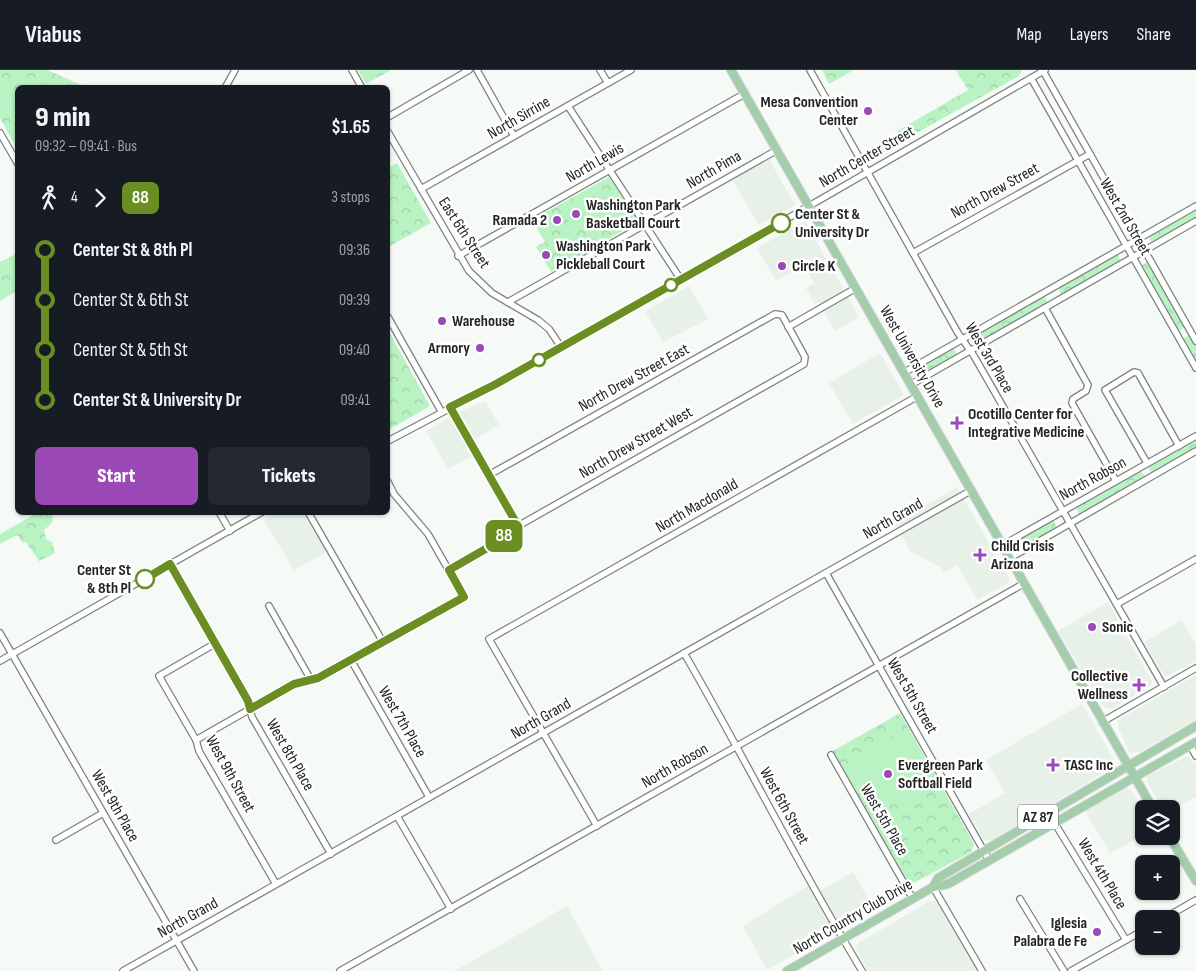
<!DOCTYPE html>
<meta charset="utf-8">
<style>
body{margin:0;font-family:"Sofia Sans Condensed",sans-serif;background:#242831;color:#f1f3f6;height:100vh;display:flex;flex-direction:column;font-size:19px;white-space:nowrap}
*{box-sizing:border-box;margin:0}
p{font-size:16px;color:#9ea1a6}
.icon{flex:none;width:28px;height:28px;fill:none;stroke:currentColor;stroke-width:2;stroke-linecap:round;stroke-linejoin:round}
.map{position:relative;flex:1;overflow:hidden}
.sheet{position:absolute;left:15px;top:15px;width:375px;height:430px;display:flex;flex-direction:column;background:#171b24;border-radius:8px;box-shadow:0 1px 4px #0004}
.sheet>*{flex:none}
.badge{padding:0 10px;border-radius:8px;font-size:18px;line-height:32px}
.buttons{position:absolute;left:1135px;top:730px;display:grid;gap:10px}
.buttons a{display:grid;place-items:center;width:45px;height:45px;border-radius:8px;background:#171b24;box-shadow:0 1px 4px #0004;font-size:25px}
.map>.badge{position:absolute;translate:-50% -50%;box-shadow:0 0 0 2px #fff}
.legs{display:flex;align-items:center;gap:8px;height:55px;padding:0 20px;font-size:16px}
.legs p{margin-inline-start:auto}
.headline{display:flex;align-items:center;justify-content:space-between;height:85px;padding:0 20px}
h1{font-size:28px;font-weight:800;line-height:38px}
.action{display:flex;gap:10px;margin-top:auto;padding:10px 20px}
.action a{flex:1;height:58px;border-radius:8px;background:#9c49b8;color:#fff;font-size:20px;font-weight:800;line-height:58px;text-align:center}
.action a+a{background:#242831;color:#f1f3f6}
ul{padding:0 20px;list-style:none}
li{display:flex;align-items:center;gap:18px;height:50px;font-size:19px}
li i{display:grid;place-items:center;width:8px;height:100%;margin:0 6px;background:currentColor}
li i::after{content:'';width:12px;height:12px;margin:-6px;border:4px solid;border-radius:50%;background:#171b24}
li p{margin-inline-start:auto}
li:first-child i{background:linear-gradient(#0000 50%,currentColor 0)}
li:last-child i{background:linear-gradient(currentColor 50%,#0000 0)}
header{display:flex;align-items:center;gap:30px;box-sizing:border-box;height:70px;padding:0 25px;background:#171b24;border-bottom:1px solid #363941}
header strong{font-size:24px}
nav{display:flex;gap:28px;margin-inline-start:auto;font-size:18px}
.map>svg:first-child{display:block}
</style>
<header>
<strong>Viabus</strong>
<nav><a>Map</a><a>Layers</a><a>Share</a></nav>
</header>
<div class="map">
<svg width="1196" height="901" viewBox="0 0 1196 901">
<defs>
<pattern id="park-crowns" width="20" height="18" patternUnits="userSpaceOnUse" patternTransform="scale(1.25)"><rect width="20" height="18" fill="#b9f2c3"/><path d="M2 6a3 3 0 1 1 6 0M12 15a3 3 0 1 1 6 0" fill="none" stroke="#9fcfa7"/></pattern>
</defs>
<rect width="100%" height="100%" fill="#f6faf6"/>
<g fill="#e7f1e8">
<polygon points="769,89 795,135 759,155 732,109"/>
<polygon points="805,151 859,247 835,261 819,232 815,234 806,218 814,213 804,195 776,211 757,178"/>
<polygon points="689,216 708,249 663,272 645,241"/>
<polygon points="880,283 904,325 853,354 829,313"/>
<polygon points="485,331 499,355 475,369 459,342"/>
<polygon points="450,347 472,386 448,399 426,361"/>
<polygon points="957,417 1011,511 978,530 957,495 943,503 940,497 911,482 895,454"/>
<polygon points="277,443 303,443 327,482 294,500 264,450"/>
<polygon points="1108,532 1153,614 1111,639 1104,637 1058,561"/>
<polygon points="1182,550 1196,574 1196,591 1165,607 1144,572"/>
<polygon points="1196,605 1196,650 1139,682 1130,683 1118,657 1118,650"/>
<polygon points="1082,634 1113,688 1113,697 994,769 990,771 983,769 969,744 1005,723 986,690"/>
<polygon points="1188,686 1196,695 1196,727 1171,740 1163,739 1147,712 1147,706"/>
<polygon points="1126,718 1131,720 1144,740 1144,765 1110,783 1085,741"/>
<polygon points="853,802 874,839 767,900 743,856 808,816 814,824"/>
<polygon points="934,831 938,833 978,901 868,901 856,879 857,874 928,832"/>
<polygon points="567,836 603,901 454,901 473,891"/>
</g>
<g fill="url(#park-crowns)">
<polygon points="0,0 47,0 86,17 18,18 17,79 0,48"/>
<polygon points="358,0 391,0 366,14"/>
<polygon points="822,0 854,0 829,14"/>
<polygon points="956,0 1022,0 1019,6 893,76 875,88 867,87 865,84 868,78 870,80 899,64 897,61 968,20"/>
<polygon points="397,93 431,153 388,177 388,98"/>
<polygon points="609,107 638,152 551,202 536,177 545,172 532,150"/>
<polygon points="1196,139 1196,149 1151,172 1149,165"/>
<polygon points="16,184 17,221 0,231 0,192"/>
<polygon points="1118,184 1121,192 1061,225 1059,218"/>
<polygon points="1148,192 1185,257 1178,262 1140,196"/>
<polygon points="1044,225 1048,234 980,272 976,265"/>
<polygon points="388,260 430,336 388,360"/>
<polygon points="1189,265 1196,276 1196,293 1183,269"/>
<polygon points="953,277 957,285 921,305 917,298"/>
<polygon points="1196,368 1196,378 1151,403 1148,396"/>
<polygon points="1140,400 1145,406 1144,408 1079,445 1076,436"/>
<polygon points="31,443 56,443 53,445 52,453 44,460 46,469 52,472 55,483 39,491 26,472 23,473 17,465 0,474 0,464 32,446"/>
<polygon points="1053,449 1057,458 1021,478 1017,471"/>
<polygon points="900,643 974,774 971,782 912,814 907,810 833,681"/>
</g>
<g fill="#b9f2c3">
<polygon points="0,16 17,24 14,34 0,28"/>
<polygon points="578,128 591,150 574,160 560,138"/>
<path d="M898 665 902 666 933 720C910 732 878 737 858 714 853 709 849 701 845 695Z"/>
<polygon points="901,744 907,755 888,766 882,755"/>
<polygon points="912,767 917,776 901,785 896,776"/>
</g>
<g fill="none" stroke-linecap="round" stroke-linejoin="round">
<defs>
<g id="minor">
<polyline points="352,0 362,18"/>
<polyline points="477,0 514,66"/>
<polyline points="600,0 608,13"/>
<polyline points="810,0 958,263 974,286 1164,617"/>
<polyline points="1043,1 1196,271"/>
<polyline points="1031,8 1196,298"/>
<polyline points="225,18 235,0"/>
<polyline points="568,36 681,210"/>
<polyline points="388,47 469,0"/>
<polyline points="388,62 469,201 492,223 538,250 549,259 561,277"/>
<polyline points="0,63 18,94"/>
<polyline points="421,119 631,0"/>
<polyline points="913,183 1090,84"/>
<polyline points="458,186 744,24"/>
<polyline points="508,232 777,80"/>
<polyline points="1045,238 1088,315 1086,321 1073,329 1072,333 1116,411"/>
<polyline points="388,247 441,341"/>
<polyline points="788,257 856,218"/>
<polyline points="905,302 1196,136"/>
<polyline points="912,314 1196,151"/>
<polyline points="450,337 518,456"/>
<polyline points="388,371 496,314 679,211 1045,0"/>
<polyline points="1147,393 1105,320 1134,302 1138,303 1179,376"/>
<polyline points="219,442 230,461"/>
<polyline points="308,442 383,572"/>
<polyline points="1003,475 1196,366"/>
<polyline points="1010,488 1196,381"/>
<polyline points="170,494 248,631 252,647 331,784"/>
<polyline points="449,500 496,473 518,456 804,294 805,287 782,245 775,244 489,405"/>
<polyline points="826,503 989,790"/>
<polyline points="1117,534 1196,489"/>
<polyline points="269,536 311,610"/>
<polyline points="0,563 194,901"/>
<polyline points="216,573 159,606 196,670 199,681 276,814"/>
<path d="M684 583C745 688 799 797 862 901"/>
<polyline points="351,590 429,727"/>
<polyline points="0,591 262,442"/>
<polyline points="1102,652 1196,598"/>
<polyline points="196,670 294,614 318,608 464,527 428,464 394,424 388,412"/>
<polyline points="1190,675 1196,686"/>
<polyline points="831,685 913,829"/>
<polyline points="397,746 451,839"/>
<polyline points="1054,752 1126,870"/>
<polyline points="597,756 489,569 918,326"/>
<polyline points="56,770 103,743"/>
<polyline points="933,817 982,901"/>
<polyline points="1020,829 1064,901"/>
<polyline points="1163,849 1196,830"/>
<polyline points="123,901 972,420"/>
<polyline points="340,901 1023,514"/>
<polyline points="1071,901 1144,860"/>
</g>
<g id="major">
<polyline points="731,0 1153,739"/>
<polyline points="1169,766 1196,811"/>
<polyline points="933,817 938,808 1196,656"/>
<polyline points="787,901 933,817 948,814 1196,672"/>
</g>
</defs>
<use href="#minor" stroke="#7e827f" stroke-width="8"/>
<use href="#major" stroke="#d3d3d3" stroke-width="10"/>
<use href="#minor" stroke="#fff" stroke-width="5.5"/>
<use href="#major" stroke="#a4cdac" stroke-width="8"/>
</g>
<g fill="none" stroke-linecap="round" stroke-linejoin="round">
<defs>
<polyline id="line-1" points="145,509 170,494 248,631 250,639 294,614 318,608 464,527 449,500 496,473 518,456 450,337 496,314 781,153"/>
</defs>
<use href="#line-1" stroke="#fff" stroke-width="11"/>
<use href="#line-1" stroke="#6b8e23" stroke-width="8"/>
</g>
<g fill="#9c49b8" stroke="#fff" stroke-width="2">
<circle cx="868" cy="41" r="5"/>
<circle cx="576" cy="144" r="5"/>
<circle cx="557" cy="150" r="5"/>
<circle cx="546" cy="185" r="5"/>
<circle cx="782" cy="196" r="5"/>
<circle cx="442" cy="251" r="5"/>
<circle cx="480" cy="278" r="5"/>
<path d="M954.5 345.5h5v5h5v5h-5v5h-5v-5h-5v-5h5z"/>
<path d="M977.5 477.5h5v5h5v5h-5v5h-5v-5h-5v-5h5z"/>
<circle cx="1092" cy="557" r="5"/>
<path d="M1136.5 607.5h5v5h5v5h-5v5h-5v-5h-5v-5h5z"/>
<path d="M1050.5 687.5h5v5h5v5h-5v5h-5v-5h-5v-5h5z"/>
<circle cx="888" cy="704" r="5"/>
<circle cx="1097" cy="862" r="5"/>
</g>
<g fill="#fff" stroke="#6b8e23" stroke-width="2.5">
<circle cx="781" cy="153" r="9"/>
<circle cx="671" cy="215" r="6"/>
<circle cx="539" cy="290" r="6"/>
<circle cx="145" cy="509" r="9"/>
</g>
<g text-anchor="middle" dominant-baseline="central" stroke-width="5" stroke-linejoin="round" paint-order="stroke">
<rect fill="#fff" stroke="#656665" stroke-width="1" x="1018" y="734.5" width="40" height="25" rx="4"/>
<g font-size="15" font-weight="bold" fill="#232423">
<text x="1038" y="747">AZ 87</text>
</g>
<g font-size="16" font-weight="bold" fill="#232423" stroke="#fff" text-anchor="start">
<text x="858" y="32" text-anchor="end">Mesa Convention<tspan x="858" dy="18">Center</tspan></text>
<text x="586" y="135">Washington Park<tspan x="586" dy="18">Basketball Court</tspan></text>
<text x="547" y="150" text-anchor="end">Ramada 2</text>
<text x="556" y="176">Washington Park<tspan x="556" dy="18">Pickleball Court</tspan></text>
<text x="792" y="196">Circle K</text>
<text x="452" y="251">Warehouse</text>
<text x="470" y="278" text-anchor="end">Armory</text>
<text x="968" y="344">Ocotillo Center for<tspan x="968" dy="18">Integrative Medicine</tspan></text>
<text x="991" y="476">Child Crisis<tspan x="991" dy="18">Arizona</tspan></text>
<text x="1102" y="557">Sonic</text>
<text x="1128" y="606" text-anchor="end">Collective<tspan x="1128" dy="18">Wellness</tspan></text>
<text x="898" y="695">Evergreen Park<tspan x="898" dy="18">Softball Field</tspan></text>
<text x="1064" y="695">TASC Inc</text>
<text x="1087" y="853" text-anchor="end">Iglesia<tspan x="1087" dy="18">Palabra de Fe</tspan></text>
</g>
<g font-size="16" fill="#232423" stroke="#fff">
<text transform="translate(519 48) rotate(-30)">North Sirrine</text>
<text transform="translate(867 87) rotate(-30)">North Center Street</text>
<text transform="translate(595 93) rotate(-30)">North Lewis</text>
<text transform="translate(714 100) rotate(-30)">North Pima</text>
<text transform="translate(995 121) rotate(-29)">North Drew Street</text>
<text transform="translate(1125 147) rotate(60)">West 2nd Street</text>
<text transform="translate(464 163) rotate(57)">East 6th Street</text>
<text transform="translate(912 287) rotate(60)">West University Drive</text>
<text transform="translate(989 288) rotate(59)">West 3rd Place</text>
<text transform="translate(634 308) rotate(-29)">North Drew Street East</text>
<text transform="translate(636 373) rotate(-30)">North Drew Street West</text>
<text transform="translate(1093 409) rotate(-29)">North Robson</text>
<text transform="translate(697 436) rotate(-30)">North Macdonald</text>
<text transform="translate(893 449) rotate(-30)">North Grand</text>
<text transform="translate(912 626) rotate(60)">West 5th Street</text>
<text transform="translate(541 649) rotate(-30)">North Grand</text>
<text transform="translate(402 652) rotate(60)">West 7th Place</text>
<text transform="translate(290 685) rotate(60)">West 8th Place</text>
<text transform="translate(675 696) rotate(-30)">North Robson</text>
<text transform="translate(230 704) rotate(61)">West 9th Street</text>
<text transform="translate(115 736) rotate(60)">West 9th Place</text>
<text transform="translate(784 736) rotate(61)">West 6th Street</text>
<text transform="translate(884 750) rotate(60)">West 5th Place</text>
<text transform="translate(1102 804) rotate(59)">West 4th Place</text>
<text transform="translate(853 847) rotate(-30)">North Country Club Drive</text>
<text transform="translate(188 848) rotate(-29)">North Grand</text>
</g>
<g font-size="16" font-weight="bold" fill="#232423" stroke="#fff" text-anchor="start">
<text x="795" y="144">Center St &amp;<tspan x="795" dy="18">University Dr</tspan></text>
<text x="131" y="500" text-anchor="end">Center St<tspan x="131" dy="18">&amp; 8th Pl</tspan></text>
</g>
</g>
</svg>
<div class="buttons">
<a><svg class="icon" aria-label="layers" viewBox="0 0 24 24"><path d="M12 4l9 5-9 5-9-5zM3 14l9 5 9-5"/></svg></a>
<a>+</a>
<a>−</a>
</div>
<b class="badge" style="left:504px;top:466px;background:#6b8e23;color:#fff">88</b>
<section class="sheet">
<div class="headline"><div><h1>9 min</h1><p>09:32 – 09:41 · Bus</p></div><b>$1.65</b></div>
<div class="legs"><svg class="icon" aria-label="walk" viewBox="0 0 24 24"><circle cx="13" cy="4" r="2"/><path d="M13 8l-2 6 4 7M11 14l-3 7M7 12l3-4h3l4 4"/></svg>4<svg class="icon" aria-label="forward" viewBox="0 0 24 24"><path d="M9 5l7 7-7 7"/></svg><b class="badge" style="background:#6b8e23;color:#fff">88</b><p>3 stops</p></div>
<ul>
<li><i style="color:#6b8e23"></i><b>Center St &amp; 8th Pl</b><p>09:36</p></li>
<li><i style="color:#6b8e23"></i><span>Center St &amp; 6th St</span><p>09:39</p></li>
<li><i style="color:#6b8e23"></i><span>Center St &amp; 5th St</span><p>09:40</p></li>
<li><i style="color:#6b8e23"></i><b>Center St &amp; University Dr</b><p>09:41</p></li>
</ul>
<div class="action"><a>Start</a><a>Tickets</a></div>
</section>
</div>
